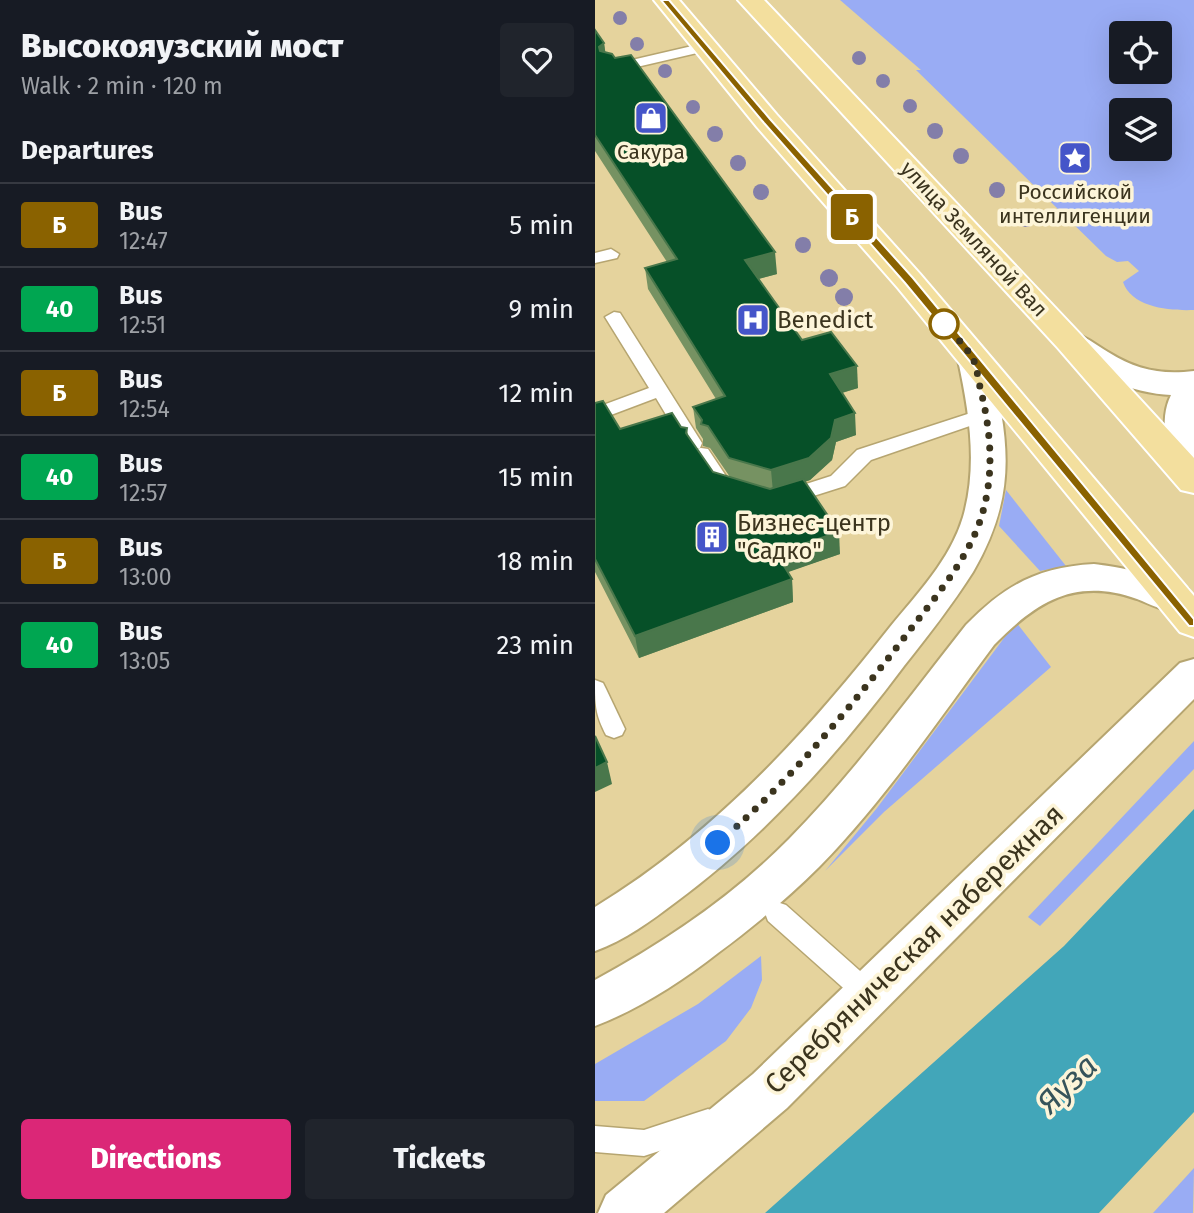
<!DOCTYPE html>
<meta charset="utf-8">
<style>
body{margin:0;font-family:"Fira Sans",sans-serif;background:#20242c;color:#f1f3f6;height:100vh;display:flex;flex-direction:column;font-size:26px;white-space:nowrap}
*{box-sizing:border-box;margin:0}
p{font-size:23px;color:#9ea1a6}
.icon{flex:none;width:38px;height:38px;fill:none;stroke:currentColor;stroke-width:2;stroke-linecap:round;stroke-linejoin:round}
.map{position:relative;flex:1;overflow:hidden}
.sheet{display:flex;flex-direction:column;background:#171b24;width:595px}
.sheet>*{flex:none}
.badge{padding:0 14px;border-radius:5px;font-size:24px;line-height:46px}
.controls{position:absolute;left:514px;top:21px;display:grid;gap:14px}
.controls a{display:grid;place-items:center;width:63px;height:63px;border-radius:7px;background:#171b24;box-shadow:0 7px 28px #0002;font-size:35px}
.you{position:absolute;width:35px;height:35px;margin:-18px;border:5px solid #fff;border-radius:50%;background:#1a73e8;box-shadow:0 0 0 10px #1a73e833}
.map>.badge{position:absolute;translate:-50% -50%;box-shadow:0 0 0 4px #fff}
h2{padding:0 21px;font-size:26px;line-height:63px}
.round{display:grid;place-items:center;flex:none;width:74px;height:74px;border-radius:7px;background:#20242c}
.summary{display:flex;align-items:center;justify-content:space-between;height:119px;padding:0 21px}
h1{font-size:33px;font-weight:800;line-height:52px}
.button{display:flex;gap:14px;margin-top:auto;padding:14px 21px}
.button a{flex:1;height:80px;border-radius:7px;background:#db2777;color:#fff;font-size:28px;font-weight:800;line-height:80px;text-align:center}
.button a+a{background:#20242c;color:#f1f3f6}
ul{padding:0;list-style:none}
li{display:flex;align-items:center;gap:21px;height:84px;padding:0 21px;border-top:2px solid #363941}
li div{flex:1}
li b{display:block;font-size:26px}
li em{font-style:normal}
li .badge{min-width:77px;font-weight:700;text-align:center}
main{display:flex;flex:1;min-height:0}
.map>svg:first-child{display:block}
</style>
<main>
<section class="sheet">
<div class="summary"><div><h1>Высокояузский мост</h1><p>Walk · 2 min · 120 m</p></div><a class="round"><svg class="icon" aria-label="heart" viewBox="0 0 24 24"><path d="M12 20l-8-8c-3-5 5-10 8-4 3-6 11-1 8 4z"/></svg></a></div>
<h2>Departures</h2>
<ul>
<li><span class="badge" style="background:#8a6200;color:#fff">Б</span><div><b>Bus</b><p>12:47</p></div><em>5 min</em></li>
<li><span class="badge" style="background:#00a651;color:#fff">40</span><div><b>Bus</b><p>12:51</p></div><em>9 min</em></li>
<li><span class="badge" style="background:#8a6200;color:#fff">Б</span><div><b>Bus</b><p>12:54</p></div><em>12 min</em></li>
<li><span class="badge" style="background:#00a651;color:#fff">40</span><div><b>Bus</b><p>12:57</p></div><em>15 min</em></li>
<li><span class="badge" style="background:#8a6200;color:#fff">Б</span><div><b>Bus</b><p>13:00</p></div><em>18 min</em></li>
<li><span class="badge" style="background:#00a651;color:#fff">40</span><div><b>Bus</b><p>13:05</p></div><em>23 min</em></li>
</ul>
<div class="button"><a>Directions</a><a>Tickets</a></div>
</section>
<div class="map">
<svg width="599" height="1213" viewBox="0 0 599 1213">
<rect width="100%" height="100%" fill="#e5d39d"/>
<g fill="#99acf4" fill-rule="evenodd">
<path d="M245 0H599V310C576 311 537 308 528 282L544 271 533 261 522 262 511 256 321 70H326ZM527 33H565V72H527ZM527 110H565V149H527Z"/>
<polygon points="411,490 471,566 445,571 404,526"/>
<polygon points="421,622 456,667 289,812 230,871 282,808"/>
<polygon points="599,741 599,769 445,926 433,917"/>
<polygon points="166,956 167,980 156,1008 131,1041 49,1101 0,1101 0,1064 103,1004"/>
<polygon points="599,1168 598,1213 558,1213"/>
</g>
<polygon fill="#42a6b9" points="599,809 599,1112 504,1213 170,1213 469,946"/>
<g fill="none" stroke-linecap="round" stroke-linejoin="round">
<defs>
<g id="service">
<polygon points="110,43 115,44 115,50 16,73 9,69 11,66"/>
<polygon points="16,249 24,254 22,258 0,263 0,253"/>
<polygon points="19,312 25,313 107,443 105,448 91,448 61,398 0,421 0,408 54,388 10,317"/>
<polygon points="391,408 398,410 400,414 398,418 276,460 250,486 190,505 183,503 180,498 183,493 236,476 262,450"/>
<polygon points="106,448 113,449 135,482 146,485 149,490 146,495 139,497 121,492 96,454 99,449"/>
<path d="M0 680 8 683 11 689 30 729 27 735 19 738 11 735C0 714 0 704 0 680Z"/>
<polygon points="182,902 191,905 282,986 286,994 282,1002 273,1006 264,1002 173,921 170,913 173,905"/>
<polygon points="113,1109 123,1113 127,1122 123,1131 113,1135 49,1156 0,1152 0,1126 49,1130"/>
</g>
<g id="secondary">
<path d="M474 331C489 335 500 344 513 352 542 370 566 375 599 371V482L586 479C572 454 563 421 576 395 541 394 478 372 458 341L463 334Z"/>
<path d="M379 350 391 353 395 360C415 443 422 496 378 572 357 605 333 636 309 666 243 754 170 836 81 902 56 921 30 940 0 951V907C118 835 210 735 295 627 322 594 355 560 368 517 383 465 374 412 363 360L367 353Z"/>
<path d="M499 564C518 566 579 577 593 589 595 591 596 596 598 599L593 609C573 615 560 606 542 599 480 577 441 602 399 645 343 720 290 800 224 867 193 898 158 927 123 953 86 982 44 1009 0 1026V980C70 942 138 896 194 839 259 773 314 697 371 625 410 585 443 567 499 564Z"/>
<polygon points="599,659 599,699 192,1108 69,1213 3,1213 11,1195 158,1074 585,663"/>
</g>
<g id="primary">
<polygon points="59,0 84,0 182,115 325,274 599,596 599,637 585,632 303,288 162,127"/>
<polygon points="143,0 169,0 485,334 599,458 599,493 586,490 463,348"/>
</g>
</defs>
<use href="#service" stroke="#b6a570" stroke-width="3"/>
<use href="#secondary" stroke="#b6a570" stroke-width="4"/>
<use href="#primary" stroke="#fff" stroke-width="4"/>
<use href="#service" fill="#fff" fill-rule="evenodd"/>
<use href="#secondary" fill="#fff" fill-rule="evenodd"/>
<use href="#primary" fill="#f3df9e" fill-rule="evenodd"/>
</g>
<g fill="#837ea9">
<circle cx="25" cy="18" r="7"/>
<circle cx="42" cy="44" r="7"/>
<circle cx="264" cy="58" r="7"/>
<circle cx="70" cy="71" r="7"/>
<circle cx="288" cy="81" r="7"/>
<circle cx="315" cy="106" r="7"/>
<circle cx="98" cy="107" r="7"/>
<circle cx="340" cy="131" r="8"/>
<circle cx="120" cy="134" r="8"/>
<circle cx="366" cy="156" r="8"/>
<circle cx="143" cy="163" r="8"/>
<circle cx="402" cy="190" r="8"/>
<circle cx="166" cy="192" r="8"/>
<circle cx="431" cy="219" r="8"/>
<circle cx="208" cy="245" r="8"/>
<circle cx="234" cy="278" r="9"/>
<circle cx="249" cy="297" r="9"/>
</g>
<polygon fill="#769262" points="0,30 9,43 10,52 182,274 163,279 207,340 263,388 247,393 261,435 241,442 237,460 215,480 210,482 245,554 192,572 197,579 198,602 44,658 0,572 0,403 25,429 86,427 92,428 93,436 118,472 135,477 115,448 108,446 108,439 101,428 98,407 121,399 53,289 50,268 72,262 0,151"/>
<g fill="#49774b">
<polygon points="9,43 12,63 7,68 4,47"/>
<polygon points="180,252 182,274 152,282 150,260"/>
<polygon points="262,366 263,388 236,396 235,374"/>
<polygon points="260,413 261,435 241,442 237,460 215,480 178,492 176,470 240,420"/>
<polygon points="244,532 245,554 182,576 181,553"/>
<polygon points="197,579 198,602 44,658 40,636"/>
<polygon points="12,762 17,784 0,792 0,768"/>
</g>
<g fill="#065028" stroke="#49774b" stroke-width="2">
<polygon points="0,30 9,43 4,47 5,51 17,54 20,58 36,55 180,252 150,260 207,340 236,332 262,366 235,374 260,413 240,420 236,438 214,458 176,470 134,458 113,426 106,424 107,420 98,407 130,396 50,268 82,259 0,135"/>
<polygon points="8,401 25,429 77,413 86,427 92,428 91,433 118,472 175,489 208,479 244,532 181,553 197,579 40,636 0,559 0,403"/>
<polygon points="0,736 12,762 0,768"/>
</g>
<polygon fill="#8a6200" stroke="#fff" stroke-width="2" points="66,0 74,0 175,119 318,278 599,619 599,626 594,626 310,283 169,123"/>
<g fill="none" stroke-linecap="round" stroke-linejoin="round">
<path stroke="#3b341e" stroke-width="7" stroke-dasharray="0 12.6" d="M123 843C196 780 257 706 315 630 341 596 373 559 386 518 400 474 396 431 385 387 383 379 382 368 379 361 373 348 358 334 349 324"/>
</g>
<defs>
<symbol id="shop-square" viewBox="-11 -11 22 22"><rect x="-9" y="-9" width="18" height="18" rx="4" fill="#4555c9" stroke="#fdf5d9"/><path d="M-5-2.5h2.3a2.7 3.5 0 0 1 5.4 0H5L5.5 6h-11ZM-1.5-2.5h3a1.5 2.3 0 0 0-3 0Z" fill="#fff"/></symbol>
<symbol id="sight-square" viewBox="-11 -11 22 22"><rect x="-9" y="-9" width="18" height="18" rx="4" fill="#4555c9" stroke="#fdf5d9"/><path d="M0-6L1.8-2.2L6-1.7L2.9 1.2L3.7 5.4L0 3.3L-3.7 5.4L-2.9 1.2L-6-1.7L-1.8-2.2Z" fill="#fff"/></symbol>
<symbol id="hospital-square" viewBox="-11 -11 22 22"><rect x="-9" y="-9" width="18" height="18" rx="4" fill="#4555c9" stroke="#fdf5d9"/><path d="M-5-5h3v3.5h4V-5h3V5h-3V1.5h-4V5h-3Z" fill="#fff"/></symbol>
<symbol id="building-square" viewBox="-11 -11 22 22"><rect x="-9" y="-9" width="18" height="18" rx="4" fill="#4555c9" stroke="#fdf5d9"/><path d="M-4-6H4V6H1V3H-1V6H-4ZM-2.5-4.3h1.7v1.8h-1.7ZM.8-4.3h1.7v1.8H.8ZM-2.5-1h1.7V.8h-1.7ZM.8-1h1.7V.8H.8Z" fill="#fff"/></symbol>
</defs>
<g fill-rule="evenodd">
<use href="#shop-square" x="37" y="99" width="38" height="38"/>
<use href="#sight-square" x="461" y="139" width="38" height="38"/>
<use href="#hospital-square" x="139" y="301" width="38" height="38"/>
<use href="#building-square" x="98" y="518" width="38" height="38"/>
</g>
<circle fill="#fff" stroke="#8a6200" stroke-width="3.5" cx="349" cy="324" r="14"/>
<g text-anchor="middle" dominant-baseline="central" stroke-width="7" stroke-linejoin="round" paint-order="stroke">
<g font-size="21" fill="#3b341e" stroke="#fdf5d9">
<text x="56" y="152">Сакура</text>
<text x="480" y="192">Российской<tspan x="480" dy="24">интеллигенции</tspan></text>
</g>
<g font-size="21" fill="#3b341e" stroke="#fdf5d9">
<text transform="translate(379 239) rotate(47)">улица Земляной Вал</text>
</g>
<g font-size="24" fill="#3b341e" stroke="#fdf5d9" text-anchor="start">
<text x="182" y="320">Benedict</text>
<text x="142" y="523">Бизнес-центр<tspan x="142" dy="28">"Садко"</tspan></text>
</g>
<g font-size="28" fill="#3b341e" stroke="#fdf5d9">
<text transform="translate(319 949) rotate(-44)">Серебряническая набережная</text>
</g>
<g font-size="32" font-style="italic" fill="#36545b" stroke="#fdf5d9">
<text transform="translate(472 1084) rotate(-44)">Яуза</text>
</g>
</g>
</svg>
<div class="controls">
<a><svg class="icon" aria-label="locate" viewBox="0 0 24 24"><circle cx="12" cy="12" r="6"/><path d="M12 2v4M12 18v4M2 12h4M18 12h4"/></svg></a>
<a><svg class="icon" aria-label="layers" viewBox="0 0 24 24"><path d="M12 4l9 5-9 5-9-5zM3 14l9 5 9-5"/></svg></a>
</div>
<div class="you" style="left:123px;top:843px"></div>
<b class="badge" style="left:257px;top:217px;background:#8a6200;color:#fff">Б</b>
</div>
</main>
